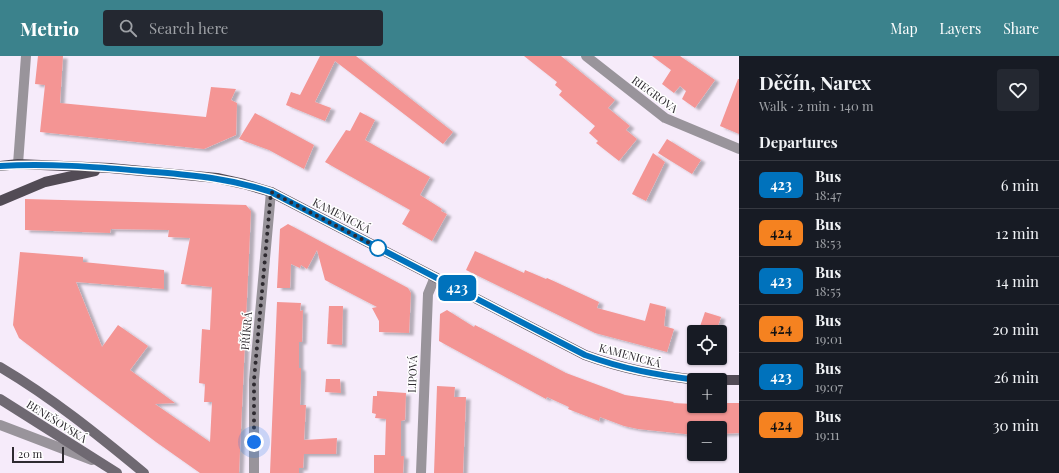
<!DOCTYPE html>
<meta charset="utf-8">
<style>
body{margin:0;font-family:"Playfair Display",serif;background:#242831;color:#f1f3f6;height:100vh;display:flex;flex-direction:column;font-size:15px;white-space:nowrap}
*{box-sizing:border-box;margin:0}
p{font-size:13px;color:#9ea1a6}
.icon{flex:none;width:22px;height:22px;fill:none;stroke:currentColor;stroke-width:2;stroke-linecap:round;stroke-linejoin:round}
.map{position:relative;flex:1;overflow:hidden}
.side{display:flex;flex-direction:column;background:#171b24;width:320px}
.side>*{flex:none}
.badge{padding:0 8px;border-radius:6px;font-size:14px;line-height:26px}
.controls{position:absolute;left:687px;top:269px;display:grid;gap:8px}
.controls a{display:grid;place-items:center;width:40px;height:40px;border-radius:4px;background:#171b24;box-shadow:0 1px 3px #0004;font-size:20px}
.scale{position:absolute;left:12px;bottom:10px;width:52px;box-sizing:border-box;padding-left:4px;border:2px solid #2e2a30;border-top:0;font-size:11px;line-height:14px;white-space:nowrap;color:#2e2a30;-webkit-text-stroke:3px #fff;paint-order:stroke}
.you{position:absolute;width:20px;height:20px;margin:-10px;border:3px solid #fff;border-radius:50%;background:#1a73e8;box-shadow:0 0 0 6px #1a73e833}
.map>.badge{position:absolute;translate:-50% -50%;box-shadow:0 0 0 2px #fff}
h2{padding:0 20px;font-size:15px;line-height:36px}
.round{display:grid;place-items:center;flex:none;width:42px;height:42px;border-radius:4px;background:#242831}
.headline{display:flex;align-items:center;justify-content:space-between;height:68px;padding:0 20px}
h1{font-size:19px;font-weight:700;line-height:30px}
ul{padding:0;list-style:none}
li{display:flex;align-items:center;gap:12px;height:48px;padding:0 20px;border-top:1px solid #363941}
li div{flex:1}
li b{display:block;font-size:15px}
li em{font-style:normal}
li .badge{min-width:44px;font-weight:700;text-align:center}
header{display:flex;align-items:center;gap:24px;box-sizing:border-box;height:56px;padding:0 20px;background:#3b828c;color:#fff}
header strong{font-size:19px}
nav{display:flex;gap:22px;margin-inline-start:auto;font-size:14px}
.search{width:280px;height:36px;background:#242831;display:flex;align-items:center;gap:10px;box-sizing:border-box;padding:0 14px;border-radius:4px;color:#9ea1a6;font-size:15px}
main{display:flex;flex:1;min-height:0}
.map>svg:first-child{display:block}
</style>
<header>
<strong>Metrio</strong>
<div class="search"><svg class="icon" aria-label="search" viewBox="0 0 24 24"><circle cx="10" cy="10" r="6"/><path d="M15 15l6 6"/></svg>Search here</div>
<nav><a>Map</a><a>Layers</a><a>Share</a></nav>
</header>
<main>
<div class="map">
<svg width="739" height="417" viewBox="0 0 739 417">
<defs>
<filter id="shadow"><feDropShadow dx="4.5" dy="2.5" stdDeviation="1" flood-color="#0004"/></filter>
</defs>
<rect width="100%" height="100%" fill="#f6ebfa"/>
<g fill="#f49594" filter="url(#shadow)">
<polygon points="38,0 63,0 60,47 206,61 211,31 236,33 231,44 237,47 236,79 204,93 40,76 45,29 35,28"/>
<polygon points="320,0 356,0 453,76 443,88 335,5 315,46 331,52 325,65 286,49 291,36 300,39"/>
<polygon points="524,0 561,0 615,44 608,52 630,70 626,74 637,83 619,105 596,87 598,85 589,77 595,70 559,39 562,35 555,29 557,26"/>
<polygon points="652,0 680,0 715,24 695,52 682,43 686,35 680,30 674,37 662,28 671,14"/>
<polygon points="738,23 739,23 739,78 720,70"/>
<polygon points="360,56 375,64 365,84 430,121 420,139 442,153 441,155 447,158 432,185 402,168 410,154 325,106 346,74 350,75"/>
<polygon points="255,57 314,89 304,113 269,94 239,83"/>
<polygon points="667,83 701,104 692,118 658,97"/>
<polygon points="653,97 665,106 646,145 632,138"/>
<polygon points="25,143 246,149 251,155 239,417 200,417 156,386 19,282 13,269 20,196 83,201 83,206 164,214 164,233 76,226 102,291 118,269 148,290 130,314 175,347 155,348 210,386 212,346 204,346 205,328 199,327 202,273 210,274 212,231 181,228 190,182 168,181 169,174 111,173 110,177 25,174"/>
<polygon points="288,168 408,232 411,237 409,277 379,276 379,265 372,252 377,251 325,224 317,194 307,213 301,209 300,212 291,208 290,232 277,232 280,173"/>
<polygon points="475,195 524,217 525,214 546,223 547,222 599,246 597,252 645,265 650,247 666,251 664,270 674,273 667,296 595,277 466,214"/>
<polygon points="277,246 301,247 300,255 303,254 302,286 299,286 299,312 301,312 301,322 300,349 306,349 304,384 337,382 336,398 304,398 303,412 299,412 299,417 270,417"/>
<polygon points="329,250 343,250 342,289 327,288"/>
<polygon points="447,254 474,271 475,269 566,317 625,339 674,346 673,347 694,348 694,350 720,350 720,347 739,347 739,377 720,378 720,372 694,372 694,379 638,373 624,370 600,361 599,365 568,353 569,351 547,341 546,343 439,285 440,258"/>
<polygon points="705,256 721,261 716,276 698,276"/>
<polygon points="326,323 340,323 341,337 325,336"/>
<polygon points="437,330 455,331 454,341 466,341 463,417 434,417"/>
<polygon points="377,335 406,337 405,364 401,365 401,400 404,400 403,417 374,417 374,399 385,399 386,363 375,362 376,358 372,357 373,340 377,340"/>
</g>
<g fill="none" stroke-linecap="round" stroke-linejoin="round">
<g stroke="#99949b" stroke-width="10">
<polyline points="586,0 665,62 739,93"/>
<polyline points="18,108 26,0"/>
<polyline points="254,417 254,324 271,136"/>
<polyline points="421,417 428,238 435,221"/>
</g>
<polyline stroke="#99949b" stroke-width="10" points="0,369 92,404"/>
<g stroke="#6f6972" stroke-width="10">
<path d="M0 311C51 341 98 379 144 417"/>
<polyline points="0,343 117,417"/>
</g>
<g stroke="#524b55" stroke-width="10">
<path d="M0 110 18 108 110 112 217 122 244 128 271 136 585 299C623 313 657 319 697 324"/>
<polyline points="0,145 45,126 95,115"/>
<polyline points="720,324 739,324"/>
</g>
</g>
<g fill="none" stroke-linecap="round" stroke-linejoin="round">
<defs>
<path id="line" d="M0 110C47 107 96 111 143 115 189 119 226 121 271 136L585 299C623 313 657 319 697 324"/>
</defs>
<use href="#line" stroke="#fff" stroke-width="9"/>
<use href="#line" stroke="#0072bc" stroke-width="6"/>
<polyline stroke="#2e2a30" stroke-width="4" stroke-dasharray="0 7.2" points="254,386 254,324 271,136 381,193 378,192"/>
</g>
<circle fill="#fff" stroke="#0072bc" stroke-width="2" cx="378" cy="192" r="8"/>
<g text-anchor="middle" dominant-baseline="central" stroke-width="3" stroke-linejoin="round" paint-order="stroke">
<g font-size="11" fill="#2e2a30" stroke="#fff">
<text transform="translate(655 38) rotate(36)">RIEGROVA</text>
<text transform="translate(342 159) rotate(27)">KAMENICKÁ</text>
<text transform="translate(246 275) rotate(-85)">PŘÍKRÁ</text>
<text transform="translate(630 299) rotate(15)">KAMENICKÁ</text>
<text transform="translate(412 318) rotate(-88)">LIPOVÁ</text>
<text transform="translate(57 365) rotate(32)">BENEŠOVSKÁ</text>
</g>
</g>
</svg>
<div class="controls">
<a><svg class="icon" aria-label="locate" viewBox="0 0 24 24"><circle cx="12" cy="12" r="6"/><path d="M12 2v4M12 18v4M2 12h4M18 12h4"/></svg></a>
<a>+</a>
<a>−</a>
</div>
<div class="scale">20 m</div>
<div class="you" style="left:254px;top:386px"></div>
<b class="badge" style="left:457px;top:232px;background:#0072bc;color:#fff">423</b>
</div>
<section class="side">
<div class="headline"><div><h1>Děčín, Narex</h1><p>Walk · 2 min · 140 m</p></div><a class="round"><svg class="icon" aria-label="heart" viewBox="0 0 24 24"><path d="M12 20l-8-8c-3-5 5-10 8-4 3-6 11-1 8 4z"/></svg></a></div>
<h2>Departures</h2>
<ul>
<li><span class="badge" style="background:#0072bc;color:#fff">423</span><div><b>Bus</b><p>18:47</p></div><em>6 min</em></li>
<li><span class="badge" style="background:#f58220;color:#111">424</span><div><b>Bus</b><p>18:53</p></div><em>12 min</em></li>
<li><span class="badge" style="background:#0072bc;color:#fff">423</span><div><b>Bus</b><p>18:55</p></div><em>14 min</em></li>
<li><span class="badge" style="background:#f58220;color:#111">424</span><div><b>Bus</b><p>19:01</p></div><em>20 min</em></li>
<li><span class="badge" style="background:#0072bc;color:#fff">423</span><div><b>Bus</b><p>19:07</p></div><em>26 min</em></li>
<li><span class="badge" style="background:#f58220;color:#111">424</span><div><b>Bus</b><p>19:11</p></div><em>30 min</em></li>
</ul>
</section>
</main>
